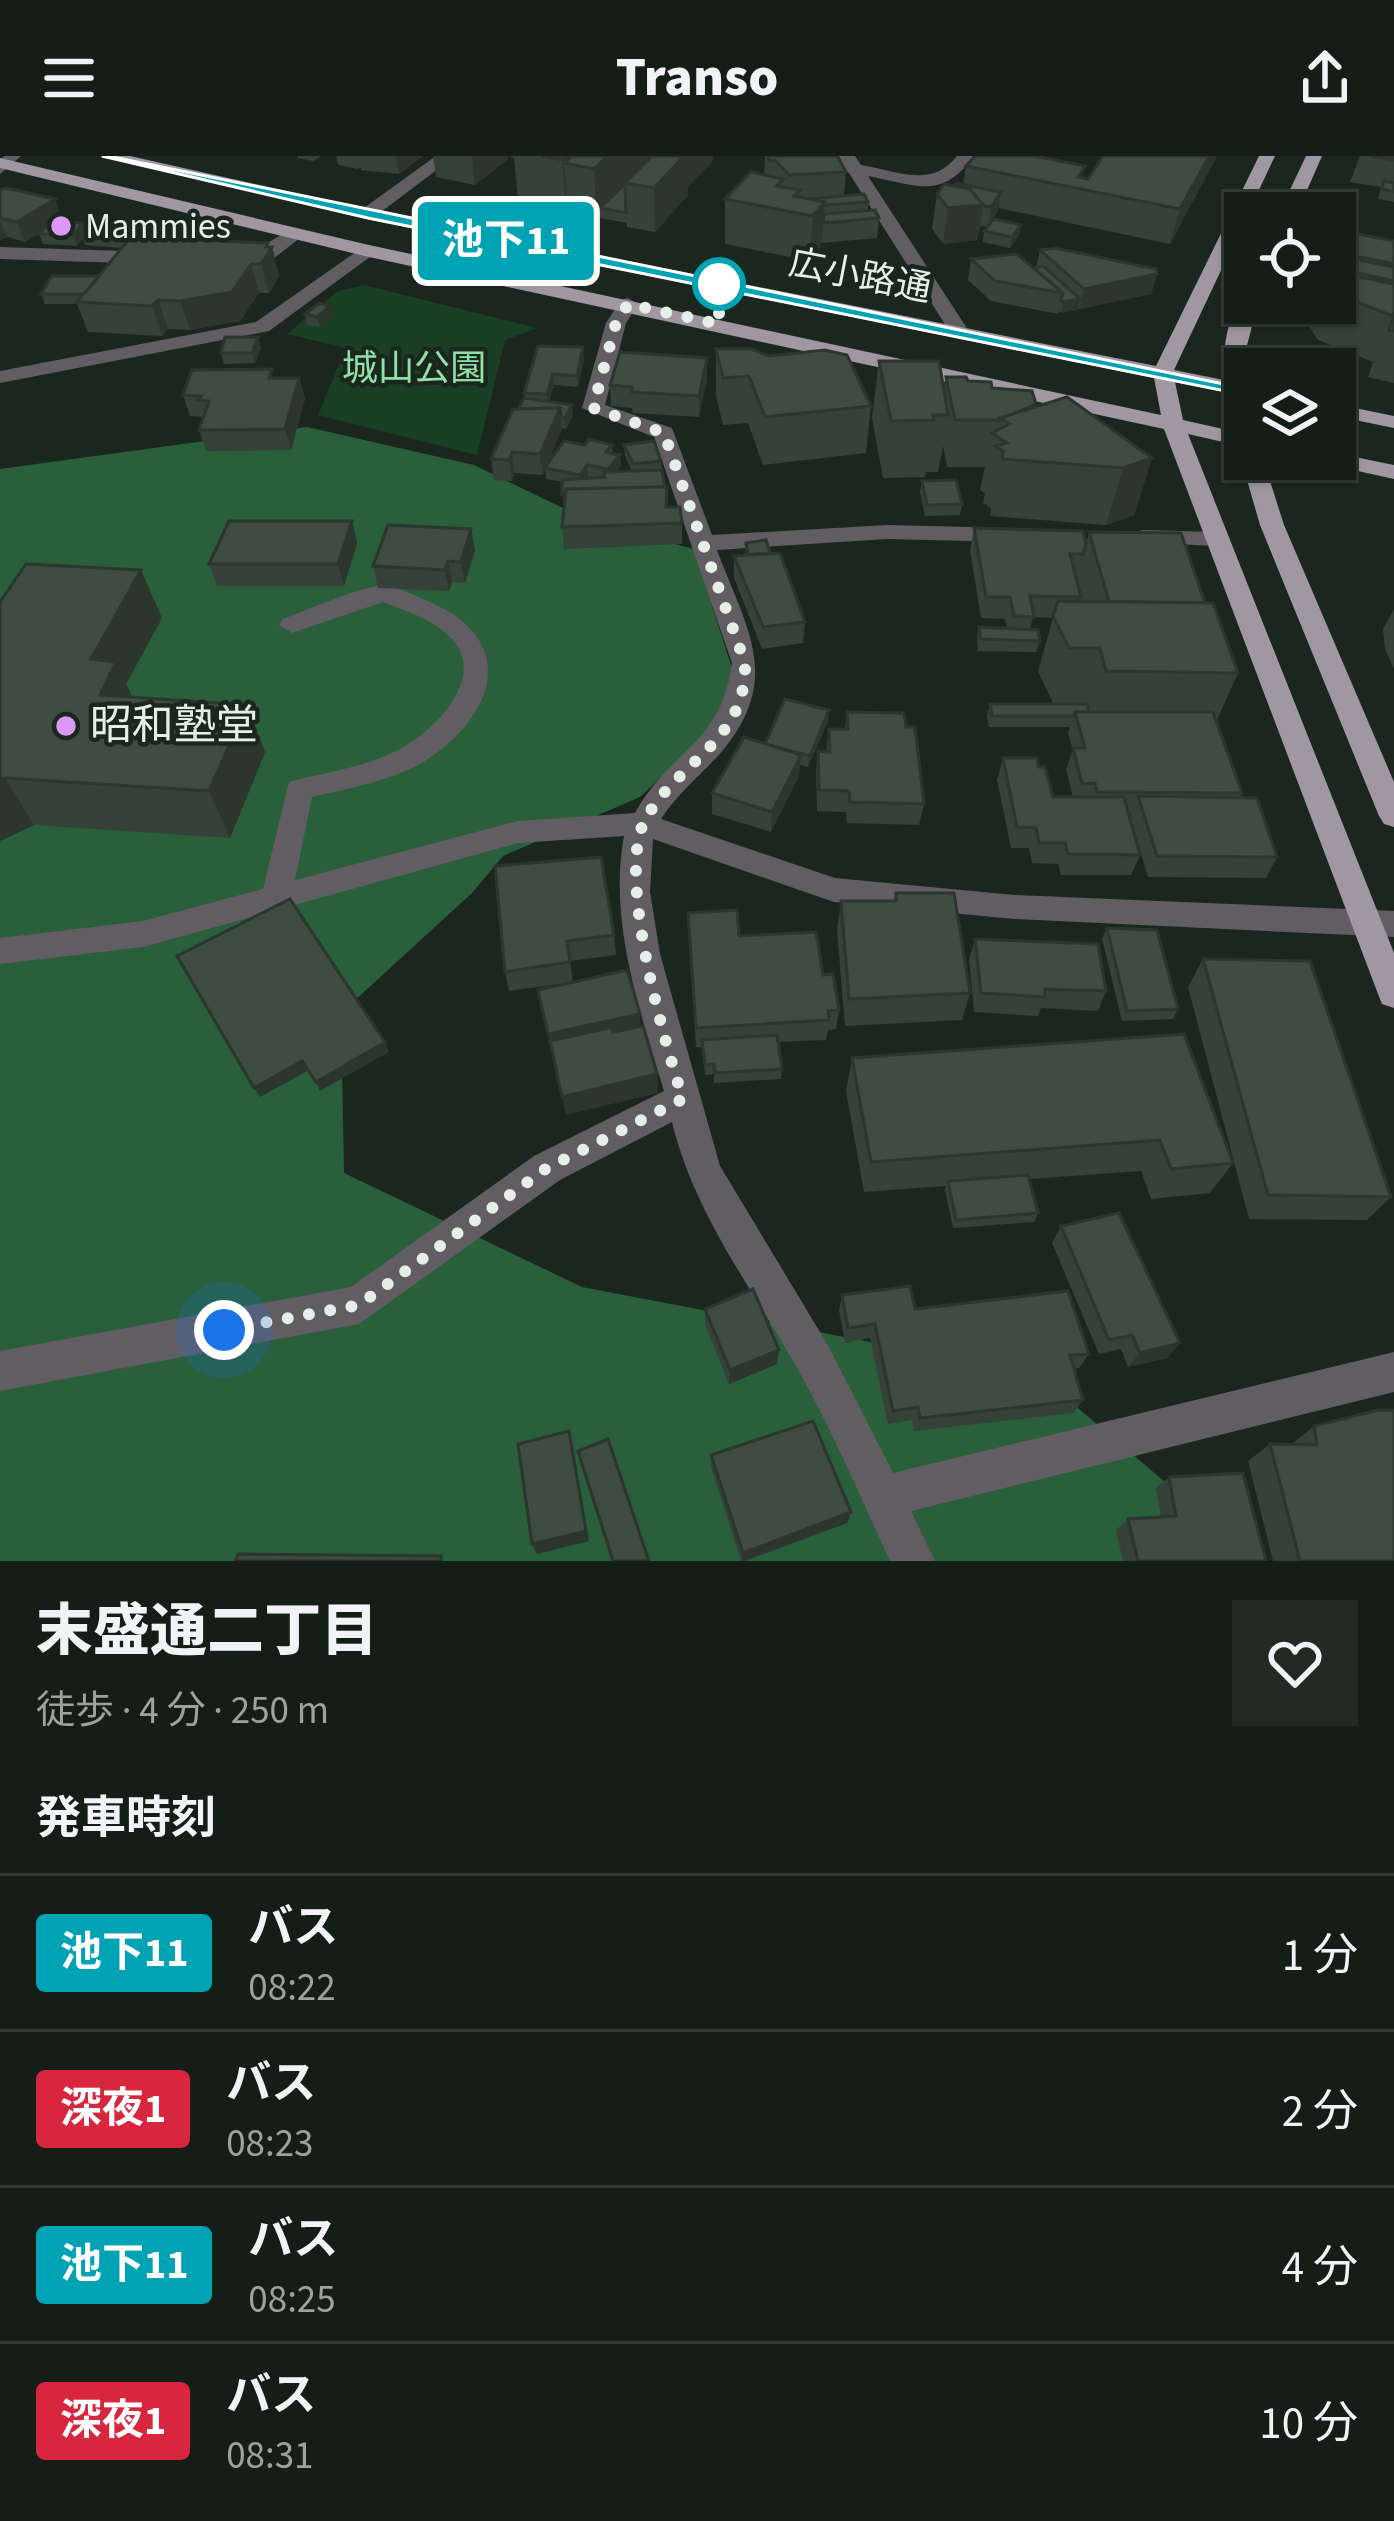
<!DOCTYPE html>
<html lang="ja">
<meta charset="utf-8">
<style>
body{margin:0;font-family:"Source Sans 3","Noto Sans JP",sans-serif;background:#212a23;color:#f1f3f6;height:100vh;display:flex;flex-direction:column;font-size:45px;white-space:nowrap}
*{box-sizing:border-box;margin:0}
p{font-size:39px;color:#9da2a1}
.icon{flex:none;width:66px;height:66px;fill:none;stroke:currentColor;stroke-width:2;stroke-linecap:round;stroke-linejoin:round}
.map{position:relative;height:1405px;overflow:hidden}
.side{display:flex;flex-direction:column;background:#141d16;flex:1}
.side>*{flex:none}
.badge{padding:0 24px;border-radius:9px;font-size:42px;line-height:78px}
.tools{position:absolute;left:1224px;top:36px;display:grid;gap:24px}
.tools a{display:grid;place-items:center;width:132px;height:132px;border-radius:0px;background:#141d16;box-shadow:0 3px 9px #0004,0 0 0 3px #333b35;font-size:60px}
.you{position:absolute;width:60px;height:60px;margin:-30px;border:9px solid #fff;border-radius:50%;background:#1a73e8;box-shadow:0 0 0 18px #1a73e833}
.map>.badge{position:absolute;translate:-50% -50%;box-shadow:0 0 0 6px #fff}
h2{padding:0 36px;font-size:45px;line-height:108px}
.round{display:grid;place-items:center;flex:none;width:126px;height:126px;border-radius:0px;background:#212a23}
.summary{display:flex;align-items:center;justify-content:space-between;height:204px;padding:0 36px}
h1{font-size:57px;font-weight:800;line-height:90px}
ul{padding:0;list-style:none}
li{display:flex;align-items:center;gap:36px;height:156px;padding:0 36px;border-top:3px solid #333b35}
li div{flex:1}
li b{display:block;font-size:45px}
li em{font-style:normal}
li .badge{min-width:132px;font-weight:700;text-align:center}
header{display:flex;justify-content:space-between;align-items:center;height:156px;padding:0 36px;background:#141d16;font-size:54px;font-weight:800}
.map>svg:first-child{display:block}
</style>
<header><svg class="icon" aria-label="menu" viewBox="0 0 24 24"><path d="M4 6h16M4 12h16M4 18h16"/></svg>Transo<svg class="icon" aria-label="share" viewBox="0 0 24 24"><path d="M12 15V3M7 8l5-5 5 5M5 13v7h14v-7"/></svg></header>
<div class="map">
<svg width="1394" height="1405" viewBox="0 0 1394 1405">
<rect width="100%" height="100%" fill="#1b271e"/>
<polygon fill="#193f25" points="364,129 537,172 505,184 477,299 318,259 346,192 287,178 338,135"/>
<polygon fill="#295f3a" points="307,271 474,309 598,369 694,393 735,522 711,574 640,641 503,700 472,737 341,857 344,1017 582,1131 1038,1218 1258,1405 0,1405 0,313"/>
<g fill="none" stroke-linecap="round" stroke-linejoin="round">
<g fill="#625d63" fill-rule="evenodd">
<polygon points="4,0 21,0 0,18 0,4"/>
<polygon points="436,0 455,0 373,62 361,62 361,54"/>
<path d="M771 0 842 6 839 0H855L861 9C899 15 931 33 957 0H974C941 45 917 29 868 20L970 177 967 181H953L849 17Z"/>
<polygon points="290,74 305,78 273,103 240,114 231,108"/>
<polygon points="0,91 156,96 165,102 156,108 0,103"/>
<polygon points="363,91 378,95 269,175 0,227 0,215 256,166"/>
<path d="M628 142 638 148 626 167 605 249 672 272 712 379 887 369 1011 372 1023 379 1011 386 887 383 717 394C745 470 783 520 724 593 704 617 678 636 661 663L835 722 1014 739 1394 755V781L1014 763 834 746 653 683 650 736 660 798 720 1010 829 1191 893 1317 1394 1196V1236L911 1355 935 1405H890C862 1344 835 1281 802 1221 756 1137 695 1061 672 966L560 1024 359 1168 0 1235V1195L351 1131 534 1000 664 935C640 855 608 765 624 680L518 687 143 791 0 808V782L143 765 263 733 289 626C324 616 363 612 396 595 433 577 491 520 449 480 432 463 406 455 383 446L292 477 279 469 283 463C307 455 365 427 388 430 401 432 418 441 430 446 520 485 495 560 425 605 392 625 349 632 312 641L295 724 518 665 635 657C669 594 721 590 732 507L654 281 582 252 606 167 621 144Z"/>
<polygon points="1143,374 1215,376 1227,383 1215,390 1135,386 1135,376"/>
</g>
<g fill="#a097a3" fill-rule="evenodd">
<path d="M100 0H130L367 53 1156 210 1259 0H1275L1174 214 1224 224C1223 197 1225 160 1245 142V147H1258L1245 197V291L1188 278 1394 797V852L1382 848 1378 838 1164 273 369 101 0 12V2L369 89 1161 259 1154 222 367 63ZM1175 226 1225 236 1232 275 1183 264Z"/>
<polygon points="1306,0 1322,0 1297,57 1279,57"/>
<polygon points="1335,248 1394,260 1394,272 1335,260"/>
<polygon points="1335,297 1394,309 1394,323 1326,308 1323,303 1335,303"/>
<polygon points="1244,298 1245,303 1263,303 1284,369 1394,626 1394,671 1384,668 1379,660 1260,369 1241,303"/>
</g>
</g>
<g fill="#364139">
<polygon points="297,0 321,0 313,5 298,2"/>
<polygon points="336,0 423,0 399,18 361,14 361,11 358,13 338,9"/>
<polygon points="433,0 713,0 712,6 688,30 688,39 655,76 627,71 627,67 600,62 600,60 597,63 568,57 568,52 566,54 518,44 514,2 508,0 508,3 475,29 436,21"/>
<polygon points="765,0 837,0 846,16 844,40 868,46 868,54 879,62 877,82 821,87 821,91 810,105 725,88 725,43 764,19"/>
<polygon points="1217,0 1170,88 998,52 988,71 1021,69 1019,79 1010,92 983,86 984,75 988,71 980,70 977,84 943,88 932,73 937,38 955,30 963,29 966,10 1088,23"/>
<polygon points="1360,0 1394,0 1394,46 1378,43 1381,31 1350,26"/>
<polygon points="0,35 55,43 62,62 57,65 83,67 86,76 268,87 269,91 272,91 279,120 269,137 259,137 240,165 190,174 168,173 162,180 88,176 77,148 45,148 41,138 99,120 121,92 85,89 83,82 77,90 43,88 39,78 40,77 25,86 7,81 0,84"/>
<polygon points="1353,77 1394,85 1394,227 1368,221 1373,206 1318,184 1302,159 1303,155 1294,153 1297,147 1335,147 1335,99 1344,101"/>
<polygon points="1040,94 1157,118 1151,138 1061,157 1059,155 1058,158 991,145 968,124 971,103 1034,112 1036,112"/>
<polygon points="305,158 333,160 320,171 307,169"/>
<polygon points="258,181 261,192 255,207 224,208 221,197"/>
<polygon points="538,190 584,202 578,231 554,229 549,245 572,249 573,260 566,273 562,272 547,310 584,289 612,289 613,297 620,299 621,310 616,316 632,315 625,300 624,289 661,305 667,351 682,367 682,388 564,393 562,371 564,350 562,326 546,323 545,313 543,319 514,317 512,325 494,324 491,303 525,242 524,237"/>
<polygon points="716,193 871,250 866,297 763,309 748,267 723,269 716,240"/>
<polygon points="879,205 944,233 946,221 992,232 1152,302 1134,359 1106,369 990,360 991,352 983,347 985,337 980,334 985,311 947,311 943,290 938,316 926,316 925,321 883,322 872,262"/>
<polygon points="274,222 299,222 305,243 291,294 206,295 199,274 204,261 190,260 183,239"/>
<polygon points="707,223 699,261 633,257 632,252 611,250 610,229"/>
<polygon points="922,325 962,348 960,359 925,360 920,336"/>
<polygon points="352,365 357,387 344,430 217,430 209,408"/>
<polygon points="974,372 1086,388 1089,376 1205,447 1238,517 1216,566 1242,637 1240,642 1277,701 1266,722 1148,721 1130,661 1131,657 1128,657 1140,699 1131,719 1061,719 1058,708 1032,707 1029,692 1011,692 997,624 1003,602 1039,611 1053,641 1073,641 1066,613 1073,594 1068,577 1070,571 989,571 987,560 990,548 1082,548 1082,547 1053,547 1038,515 1053,462 1033,461 1030,473 1040,485 1036,496 978,495 977,482 979,471 1007,472 1005,463 981,462 970,394"/>
<polygon points="746,387 770,398 805,466 803,487 762,493 734,422 734,400 745,400"/>
<polygon points="475,394 465,427 452,426 449,435 378,432 373,410"/>
<polygon points="0,446 162,462 126,528 132,541 265,596 230,682 34,669 0,685"/>
<polygon points="1394,453 1394,513 1385,493 1383,473"/>
<polygon points="847,556 906,571 924,648 919,669 847,667 846,656 817,655 816,616 818,595 826,595 829,573 845,573"/>
<polygon points="828,565 808,611 800,609 799,620 771,676 712,658 712,637 765,588"/>
<polygon points="495,710 614,779 616,799 570,805 573,826 509,835 505,816"/>
<polygon points="896,737 970,837 962,864 845,870 837,774 841,745 894,745"/>
<polygon points="688,757 823,819 839,854 836,873 828,874 826,884 778,886 782,913 781,923 714,927 714,918 705,919 702,891 696,891"/>
<polygon points="1107,772 1178,853 1173,863 1122,865 1102,782"/>
<polygon points="975,783 1106,835 1098,855 1041,852 1038,860 974,856 969,803"/>
<polygon points="1203,803 1391,1041 1367,1064 1249,1063 1188,831"/>
<polygon points="1184,878 1233,1007 1210,1037 1151,1043 1141,1015 1030,1023 1038,1057 1034,1066 953,1072 945,1034 946,1030 864,1036 846,935 852,902"/>
<polygon points="1061,1070 1180,1187 1167,1202 1128,1211 1121,1193 1099,1198 1052,1087"/>
<polygon points="842,1139 915,1153 1089,1198 1079,1212 1074,1212 1083,1244 1073,1257 914,1275 912,1264 888,1268 870,1182 845,1187 839,1154"/>
<polygon points="705,1153 779,1194 777,1208 729,1228 705,1168"/>
<polygon points="1314,1270 1394,1405 1273,1405 1248,1305 1270,1288 1291,1289"/>
<polygon points="711,1299 851,1356 847,1367 746,1405 741,1405 711,1311"/>
<polygon points="1169,1321 1266,1405 1123,1405 1116,1374 1128,1363 1161,1361 1156,1332"/>
</g>
<g fill="#2c352e">
<polygon points="396,0 423,0 399,18"/>
<polygon points="474,0 508,0 508,3 475,29 472,2"/>
<polygon points="567,0 592,0 564,7 568,52 566,54 562,4"/>
<polygon points="608,0 656,0 600,52 600,60 597,63 594,13"/>
<polygon points="684,0 713,0 712,6 688,30 688,39 655,76 654,32"/>
<polygon points="1209,0 1217,0 1170,88 1180,53"/>
<polygon points="1001,36 998,55 988,71 991,51"/>
<polygon points="55,43 62,62 25,86 17,66"/>
<polygon points="825,46 821,91 810,105 813,60"/>
<polygon points="983,49 977,84 943,88 948,52"/>
<polygon points="0,65 7,81 0,84"/>
<polygon points="83,67 87,77 81,79 83,82 77,90 74,79"/>
<polygon points="1021,69 1019,79 1010,92 1012,81"/>
<polygon points="268,87 270,95 272,91 279,120 269,137 261,108"/>
<polygon points="251,108 259,137 240,165 190,174 180,145"/>
<polygon points="1157,118 1151,138 1079,153 1084,133"/>
<polygon points="1080,143 1077,154 1061,157 1063,146"/>
<polygon points="158,144 168,173 162,180 152,150"/>
<polygon points="330,150 333,160 320,171 317,161"/>
<polygon points="258,181 261,192 255,207 252,197"/>
<polygon points="583,191 584,202 578,231 577,220"/>
<polygon points="707,202 707,223 699,261 699,240"/>
<polygon points="553,218 554,229 548,249 547,238"/>
<polygon points="299,222 305,243 291,294 285,273"/>
<polygon points="572,249 573,260 566,273 565,262"/>
<polygon points="560,252 562,273 543,319 540,298"/>
<polygon points="512,296 514,317 512,325 509,304"/>
<polygon points="620,299 621,310 609,324 608,313"/>
<polygon points="1152,302 1134,359 1106,369 1123,312"/>
<polygon points="587,309 588,320 581,330 580,319"/>
<polygon points="352,365 357,387 344,430 338,408"/>
<polygon points="471,373 475,394 465,427 461,406"/>
<polygon points="448,405 452,426 449,435 445,414"/>
<polygon points="141,414 162,462 126,528 139,554 100,539 91,503"/>
<polygon points="247,549 265,596 230,682 209,635"/>
<polygon points="829,554 828,565 808,611 810,600"/>
<polygon points="801,599 799,620 771,676 772,656"/>
<polygon points="5,622 34,669 0,685 0,624"/>
<polygon points="640,858 641,877 552,897 548,878"/>
<polygon points="385,886 389,896 320,935 316,926"/>
<polygon points="302,905 307,915 260,941 254,932"/>
<polygon points="657,918 658,937 566,959 562,941"/>
<polygon points="1180,1187 1167,1202 1128,1211 1140,1197"/>
<polygon points="779,1194 777,1208 729,1228 730,1214"/>
<polygon points="569,1275 589,1385 537,1398 532,1388"/>
<polygon points="851,1356 847,1367 742,1405 743,1397"/>
</g>
<g fill="#3f4c42" stroke="#2c352e" stroke-width="3">
<polygon points="542,0 567,0 562,4"/>
<polygon points="572,0 608,0 594,13 564,7"/>
<polygon points="652,0 684,0 654,32 625,27"/>
<polygon points="767,0 837,0 846,16 789,19 775,4 770,5"/>
<polygon points="975,0 1034,0 1085,10 1078,21 1088,23 1103,0 1209,0 1180,53 966,10"/>
<polygon points="1370,0 1394,0 1394,4"/>
<polygon points="751,16 783,23 777,30 800,34 794,40 825,46 813,60 725,43"/>
<polygon points="1384,25 1394,27 1394,36 1382,33"/>
<polygon points="956,27 1001,36 991,51 979,49 983,49 970,33 955,30"/>
<polygon points="625,28 626,57 600,52"/>
<polygon points="944,28 970,33 983,49 948,52 937,38"/>
<polygon points="6,32 55,43 17,66 0,62 0,35"/>
<polygon points="864,38 868,46 824,49 825,46 809,43"/>
<polygon points="875,54 879,62 823,67 824,58"/>
<polygon points="994,63 1021,69 1012,81 984,75"/>
<polygon points="121,64 179,78 172,83 131,81 129,83 81,79 100,67 114,69"/>
<polygon points="50,65 83,67 74,79 39,78"/>
<polygon points="1353,77 1394,85 1394,108 1346,98"/>
<polygon points="131,81 268,87 266,91 272,91 261,108 251,108 232,136 180,145 158,144 152,150 77,146"/>
<polygon points="1055,92 1156,113 1157,118 1084,133 1040,94"/>
<polygon points="1017,98 1063,137 995,125 971,103"/>
<polygon points="1335,99 1394,111 1394,125 1335,112"/>
<polygon points="1043,110 1080,143 1063,146 1061,144 1063,137 1034,112"/>
<polygon points="1335,116 1394,128 1394,175 1389,174 1393,160 1336,138"/>
<polygon points="52,120 99,120 84,138 41,138"/>
<polygon points="319,147 330,150 317,161 305,158"/>
<polygon points="225,181 258,181 252,197 221,197"/>
<polygon points="538,190 583,191 577,220 553,218 547,238 524,237"/>
<polygon points="716,193 751,193 769,200 825,194 847,199 871,250 765,261 749,220 723,222"/>
<polygon points="620,196 707,202 699,240 632,236 632,231 610,229"/>
<polygon points="879,205 939,205 948,259 933,259 934,264 891,265"/>
<polygon points="272,213 269,222 299,222 285,273 199,274 209,245 198,244 201,240 183,239 192,214"/>
<polygon points="946,221 966,221 968,225 991,226 992,232 1032,235 1036,248 1000,264 955,264"/>
<polygon points="1067,241 1152,302 1123,312 1002,303 1003,295 995,290 1007,287 992,277 1010,268 1000,262"/>
<polygon points="524,242 572,249 565,262 561,261 560,252 518,253"/>
<polygon points="560,252 540,298 512,296 509,304 491,303 513,253"/>
<polygon points="589,283 612,289 606,296 620,299 608,313 587,309 580,319 545,312 564,285 584,289"/>
<polygon points="654,285 661,305 633,308 624,289"/>
<polygon points="662,314 665,331 566,333 565,339 562,339 562,324 605,321 604,316"/>
<polygon points="956,324 962,348 927,349 922,325"/>
<polygon points="667,331 666,351 680,351 682,367 562,371 566,333"/>
<polygon points="229,365 352,365 338,408 209,408"/>
<polygon points="388,369 471,373 461,406 448,405 445,414 373,410"/>
<polygon points="974,372 1083,375 1086,388 1083,398 1070,398 1081,441 1030,440 1034,461 1014,460 1010,441 986,441"/>
<polygon points="1089,376 1181,377 1205,447 1109,446"/>
<polygon points="766,384 770,397 748,399 746,387"/>
<polygon points="780,397 805,466 763,471 734,400"/>
<polygon points="26,408 141,414 91,503 116,506 100,539 247,549 209,635 5,622 0,624 0,446"/>
<polygon points="1058,445 1213,447 1238,517 1106,515 1100,492 1069,492 1053,460"/>
<polygon points="979,471 1038,474 1040,485 981,483"/>
<polygon points="785,543 829,554 810,600 765,588"/>
<polygon points="990,548 1087,548 1089,556 1075,556 1074,560 992,560"/>
<polygon points="847,556 904,557 906,571 915,571 924,648 850,646 849,635 819,634 818,595 830,596 829,573 848,573"/>
<polygon points="1075,556 1213,556 1242,637 1097,636 1095,627 1082,628 1073,592 1085,592"/>
<polygon points="744,581 801,599 772,656 712,637"/>
<polygon points="1003,602 1037,602 1039,611 1045,611 1053,641 1124,641 1140,699 1068,698 1065,687 1039,687 1036,672 1017,671"/>
<polygon points="1138,640 1257,642 1277,701 1157,700"/>
<polygon points="601,701 614,779 567,785 570,806 505,816 495,710"/>
<polygon points="896,737 954,737 970,837 849,843 841,745 896,745"/>
<polygon points="290,743 385,886 316,926 302,905 254,932 177,800"/>
<polygon points="737,754 739,780 816,776 823,819 833,818 839,854 828,855 829,864 696,872 688,757"/>
<polygon points="1107,772 1157,774 1178,853 1127,855"/>
<polygon points="975,783 1098,788 1106,835 1045,833 1045,841 981,837"/>
<polygon points="1203,803 1310,805 1391,1041 1268,1039"/>
<polygon points="627,814 640,858 548,878 538,834"/>
<polygon points="643,870 657,918 562,941 550,885 612,871 613,876"/>
<polygon points="1184,878 1233,1007 1171,1013 1160,984 871,1006 852,902"/>
<polygon points="777,879 782,913 715,917 714,908 705,909 702,884"/>
<polygon points="1028,1019 1038,1057 956,1064 948,1025"/>
<polygon points="1119,1057 1180,1187 1140,1197 1132,1179 1109,1184 1061,1070"/>
<polygon points="910,1130 915,1153 1068,1135 1089,1198 1070,1199 1083,1244 920,1262 918,1251 893,1255 875,1168 848,1172 842,1139"/>
<polygon points="753,1133 779,1194 730,1214 705,1153"/>
<polygon points="1378,1254 1394,1254 1394,1405 1300,1405 1270,1288 1317,1289 1314,1270"/>
<polygon points="813,1265 851,1356 743,1397 711,1299"/>
<polygon points="569,1275 586,1375 532,1388 518,1288"/>
<polygon points="608,1283 649,1405 613,1405 578,1295"/>
<polygon points="1243,1317 1266,1405 1138,1405 1128,1363 1176,1360 1169,1321"/>
<polygon points="238,1398 441,1400 441,1405 236,1405"/>
</g>
<polygon fill="#00a3b4" stroke="#fff" stroke-width="3" points="102,0 108,0 1253,234 1245,239 368,62"/>
<g fill="none" stroke-linecap="round" stroke-linejoin="round">
<path stroke="#e6eee8" stroke-width="12" stroke-dasharray="0 21.6" d="M224 1174 359 1149 547 1012 683 943C664 884 616 718 645 664 678 604 747 586 745 507L664 277 593 252 616 167 628 148 719 168V128"/>
</g>
<g fill="#db99f5" stroke="#1b271e" stroke-width="4.5">
<circle cx="61" cy="70" r="12"/>
<circle cx="66" cy="570" r="12"/>
</g>
<circle fill="#fff" stroke="#00a3b4" stroke-width="6" cx="719" cy="128" r="24"/>
<g text-anchor="middle" dominant-baseline="central" stroke-width="9" stroke-linejoin="round" paint-order="stroke">
<g font-size="36" fill="#e6eee8" stroke="#1b271e" text-anchor="start">
<text x="85" y="70">Mammies</text>
</g>
<g font-size="36" fill="#e6eee8" stroke="#1b271e">
<text transform="translate(860 120) rotate(11)">広小路通</text>
</g>
<g font-size="36" fill="#91e0a6" stroke="#1b271e">
<text x="414" y="212">城山公園</text>
</g>
<g font-size="42" fill="#e6eee8" stroke="#1b271e" text-anchor="start">
<text x="90" y="570">昭和塾堂</text>
</g>
</g>
</svg>
<div class="tools">
<a><svg class="icon" aria-label="locate" viewBox="0 0 24 24"><circle cx="12" cy="12" r="6"/><path d="M12 2v4M12 18v4M2 12h4M18 12h4"/></svg></a>
<a><svg class="icon" aria-label="layers" viewBox="0 0 24 24"><path d="M12 4l9 5-9 5-9-5zM3 14l9 5 9-5"/></svg></a>
</div>
<div class="you" style="left:224px;top:1174px"></div>
<b class="badge" style="left:506px;top:85px;background:#00a3b4;color:#fff">池下11</b>
</div>
<section class="side">
<div class="summary"><div><h1>末盛通二丁目</h1><p>徒歩 · 4 分 · 250 m</p></div><a class="round"><svg class="icon" aria-label="heart" viewBox="0 0 24 24"><path d="M12 20l-8-8c-3-5 5-10 8-4 3-6 11-1 8 4z"/></svg></a></div>
<h2>発車時刻</h2>
<ul>
<li><span class="badge" style="background:#00a3b4;color:#fff">池下11</span><div><b>バス</b><p>08:22</p></div><em>1 分</em></li>
<li><span class="badge" style="background:#d7263d;color:#fff">深夜1</span><div><b>バス</b><p>08:23</p></div><em>2 分</em></li>
<li><span class="badge" style="background:#00a3b4;color:#fff">池下11</span><div><b>バス</b><p>08:25</p></div><em>4 分</em></li>
<li><span class="badge" style="background:#d7263d;color:#fff">深夜1</span><div><b>バス</b><p>08:31</p></div><em>10 分</em></li>
</ul>
</section>
